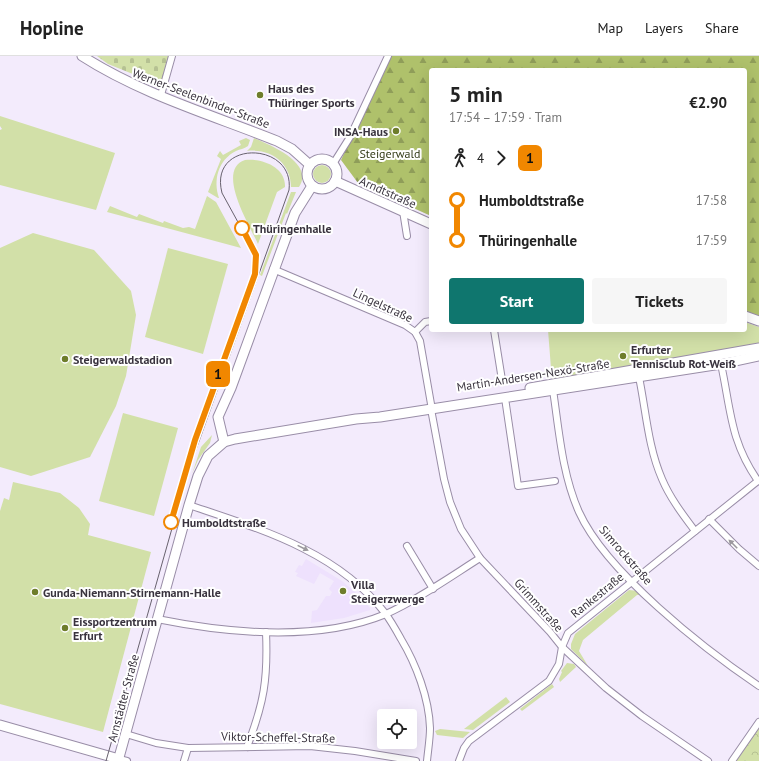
<!DOCTYPE html>
<meta charset="utf-8">
<style>
body{margin:0;font-family:"PT Sans",sans-serif;background:#f6f6f6;color:#222;height:100vh;display:flex;flex-direction:column;font-size:15px;white-space:nowrap}
*{box-sizing:border-box;margin:0}
p{font-size:13px;color:#767676}
.icon{flex:none;width:22px;height:22px;fill:none;stroke:currentColor;stroke-width:2;stroke-linecap:round;stroke-linejoin:round}
.map{position:relative;flex:1;overflow:hidden}
.details{position:absolute;left:429px;top:12px;width:318px;height:264px;display:flex;flex-direction:column;background:#fff;border-radius:4px;box-shadow:0 4px 16px #0002}
.details>*{flex:none}
.badge{padding:0 8px;border-radius:6px;font-size:14px;line-height:26px}
.tools{position:absolute;left:377px;top:653px;display:grid;gap:8px}
.tools a{display:grid;place-items:center;width:40px;height:40px;border-radius:4px;background:#fff;box-shadow:0 4px 16px #0002;font-size:20px}
.map>.badge{position:absolute;translate:-50% -50%;box-shadow:0 0 0 2px #fff}
.legs{display:flex;align-items:center;gap:6px;height:44px;padding:0 20px;font-size:13px}
.legs p{margin-inline-start:auto}
.overview{display:flex;align-items:center;justify-content:space-between;height:68px;padding:0 20px}
h1{font-size:22px;font-weight:800;line-height:30px}
.button{display:flex;gap:8px;margin-top:auto;padding:8px 20px}
.button a{flex:1;height:46px;border-radius:4px;background:#0f766e;color:#fff;font-size:16px;font-weight:800;line-height:46px;text-align:center}
.button a+a{background:#f6f6f6;color:#222}
ul{padding:0 20px;list-style:none}
li{display:flex;align-items:center;gap:14px;height:40px;font-size:15px}
li i{display:grid;place-items:center;width:6px;height:100%;margin:0 5px;background:currentColor}
li i::after{content:'';width:10px;height:10px;margin:-5px;border:3px solid;border-radius:50%;background:#fff}
li p{margin-inline-start:auto}
li:first-child i{background:linear-gradient(#0000 50%,currentColor 0)}
li:last-child i{background:linear-gradient(currentColor 50%,#0000 0)}
header{display:flex;align-items:center;gap:24px;box-sizing:border-box;height:56px;padding:0 20px;background:#fff;border-bottom:1px solid #e0e0e0}
header strong{font-size:19px}
nav{display:flex;gap:22px;margin-inline-start:auto;font-size:14px}
.map>svg:first-child{display:block}
</style>
<header>
<strong>Hopline</strong>
<nav><a>Map</a><a>Layers</a><a>Share</a></nav>
</header>
<div class="map">
<svg width="759" height="705" viewBox="0 0 759 705">
<defs>
<pattern id="forest-firs" width="22" height="20" patternUnits="userSpaceOnUse"><rect width="22" height="20" fill="#afc16b"/><path d="M5 1l3.5 6h-7zM16 11l3.5 6h-7z" fill="#8f9d59"/></pattern>
<pattern id="cemetery-stones" width="16" height="16" patternUnits="userSpaceOnUse"><rect width="16" height="16" fill="#d2e0a8"/><path d="M2 7V4a2 2 0 0 1 4 0v3zM10 15v-3a2 2 0 0 1 4 0v3z" fill="#b5c192"/></pattern>
<pattern id="park-crowns" width="20" height="18" patternUnits="userSpaceOnUse"><rect width="20" height="18" fill="#d2e0a8"/><path d="M2 6a3 3 0 1 1 6 0M12 15a3 3 0 1 1 6 0" fill="none" stroke="#b5c192"/></pattern>
</defs>
<rect width="100%" height="100%" fill="#f3ebfc"/>
<polygon fill="#eee1fd" points="306,503 342,525 356,537 370,552 370,554 344,562 311,567 312,555 317,554 326,540 330,540 332,536 329,533 334,525 320,517 314,528 296,520 298,517 295,516 296,514 299,509 302,510"/>
<g fill="#d2e0a8">
<polygon points="0,60 115,97 96,154 0,129 0,74 2,73 0,70"/>
<path d="M246 82 250 84 248 90C244 93 240 93 236 95 218 104 213 124 219 142H218L208 136 221 103 217 100 220 95 223 99 241 89 239 85Z"/>
<path d="M254 82C270 89 315 107 299 131H291C291 107 271 92 247 95L251 91Z"/>
<path d="M245 104C262 102 286 111 285 131L277 136 258 188C250 170 215 114 245 104Z"/>
<circle cx="322" cy="118" r="9"/>
<polygon points="291,136 296,136 287,158 286,157 262,220 260,219"/>
<polygon points="207,140 216,146 241,192 107,156 110,150 137,161 139,158 163,167 164,165 183,172 189,171 195,173"/>
<polygon points="33,177 94,194 131,235 136,259 126,320 116,350 90,401 31,420 0,411 0,192"/>
<polygon points="168,192 228,208 203,298 145,281"/>
<polygon points="745,266 759,271 759,287 668,305 552,325 548,274 745,274"/>
<polygon points="123,357 178,372 154,460 99,445"/>
<polygon points="212,379 210,387 198,404 192,418 201,391"/>
<polygon points="13,426 60,437 79,452 90,468 88,479 151,496 103,676 0,648 0,455 4,442 9,444"/>
<polygon points="629,534 638,535 641,539 637,539 583,584 579,595 588,610 571,593 571,588 575,578"/>
<polygon points="567,607 574,608 576,611 560,626 559,623 562,616 561,615"/>
<polygon points="552,628 554,631 522,655 520,653"/>
<polygon points="506,641 510,646 473,674 464,673"/>
<polygon points="440,673 470,676 463,682 437,679 435,675"/>
</g>
<polygon fill="url(#forest-firs)" points="390,0 759,0 759,261 745,256 745,14 431,14 431,160 358,127 341,104"/>
<polygon fill="url(#cemetery-stones)" points="97,0 170,0 160,29 108,8"/>
<polygon fill="url(#park-crowns)" points="759,670 759,705 734,705"/>
<g fill="none" stroke-linecap="round" stroke-linejoin="round">
<defs>
<g id="street">
<polyline points="161,39 172,0"/>
<polyline points="333,108 350,81 388,0"/>
<polyline points="403,155 407,180"/>
<polyline points="273,213 405,269 415,276 420,285 431,348"/>
<polyline points="494,274 502,324"/>
<polyline points="415,276 425,266 431,265"/>
<path d="M721 308C731 354 730 385 758 425"/>
<path d="M639 321C646 355 648 391 662 423 670 442 683 459 695 475"/>
<path d="M553 334C559 374 562 418 579 456 606 516 704 593 759 630"/>
<polyline points="505,342 518,430 555,425"/>
<polyline points="431,353 444,423 450,446 461,473 480,502 550,576 562,591 606,632 642,660 708,705"/>
<path d="M189 449C260 473 337 495 385 557 391 565 396 574 401 583 416 608 429 642 430 672 430 683 428 694 427 705"/>
<polyline points="709,463 739,493 759,510"/>
<polyline points="407,490 433,533"/>
<path d="M157 563C227 577 318 586 386 558 419 543 450 521 480 502"/>
<polyline points="126,678 156,687 188,692 310,690 355,695 416,705"/>
<path d="M247 691C264 647 268 623 266 576"/>
<polyline points="119,703 127,705"/>
<polyline points="184,705 188,692"/>
<polyline points="459,705 464,692 469,685 549,625 559,608 562,591 568,577 759,424"/>
<polyline points="732,705 759,666"/>
</g>
<g id="secondary">
<path d="M82 0C141 38 212 59 277 85L292 93 310 109"/>
<circle cx="322" cy="118" r="15"/>
<polyline points="335,125 431,168"/>
<polyline points="745,260 759,265"/>
<polyline points="530,332 759,292"/>
<polyline points="224,386 218,361 231,332 295,157 312,130"/>
<polyline points="0,669 119,703"/>
<polyline points="118,705 189,449 198,420 208,400 224,386 235,383 356,363 380,361 721,308 759,300"/>
</g>
</defs>
<use href="#street" stroke="#998da7" stroke-width="8"/>
<use href="#secondary" stroke="#998da7" stroke-width="11"/>
<use href="#street" stroke="#fff" stroke-width="6"/>
<use href="#secondary" stroke="#fff" stroke-width="9"/>
<path stroke="#68626e" stroke-width="1" d="M106 705 188 416 289 134C295 85 208 83 222 137L256 199 255 218"/>
</g>
<defs><path id="oneway-solid" d="M-6-.8H1V-3.2L6.5 0L1 3.2V.8H-6Z"/></defs>
<g fill="#9c999e">
<use href="#oneway-solid" transform="translate(733 488) rotate(-135)"/>
<use href="#oneway-solid" transform="translate(303 492) rotate(26)"/>
</g>
<g fill="none" stroke-linecap="round" stroke-linejoin="round">
<defs>
<polyline id="line-1" points="171,466 195,384 255,218 256,199 242,172"/>
</defs>
<use href="#line-1" stroke="#fff" stroke-width="9"/>
<use href="#line-1" stroke="#f18700" stroke-width="6"/>
</g>
<g fill="#6e7d2b" stroke="#fff" stroke-width="1.5">
<circle cx="260" cy="39" r="4"/>
<circle cx="396" cy="75" r="4"/>
<circle cx="623" cy="300" r="4"/>
<circle cx="65" cy="303" r="4"/>
<circle cx="343" cy="535" r="4"/>
<circle cx="35" cy="536" r="4"/>
<circle cx="65" cy="572" r="4"/>
</g>
<g fill="#fff" stroke="#f18700" stroke-width="2">
<circle cx="242" cy="172" r="7"/>
<circle cx="171" cy="466" r="7"/>
</g>
<g text-anchor="middle" dominant-baseline="central" stroke-width="4" stroke-linejoin="round" paint-order="stroke">
<g font-size="12" font-weight="bold" fill="#39333e" stroke="#fff" text-anchor="start">
<text x="268" y="32">Haus des<tspan x="268" dy="14">Thüringer Sports</tspan></text>
<text x="388" y="75" text-anchor="end">INSA-Haus</text>
<text x="631" y="293">Erfurter<tspan x="631" dy="14">Tennisclub Rot-Weiß</tspan></text>
<text x="73" y="303">Steigerwaldstadion</text>
<text x="351" y="528">Villa<tspan x="351" dy="14">Steigerzwerge</tspan></text>
<text x="43" y="536">Gunda-Niemann-Stirnemann-Halle</text>
<text x="73" y="565">Eissportzentrum<tspan x="73" dy="14">Erfurt</tspan></text>
</g>
<g font-size="12" fill="#39333e" stroke="#fff">
<text transform="translate(201 42) rotate(21)">Werner-Seelenbinder-Straße</text>
<text transform="translate(388 136) rotate(24)">Arndtstraße</text>
<text transform="translate(383 249) rotate(25)">Lingelstraße</text>
<text transform="translate(533 319) rotate(-9)">Martin-Andersen-Nexö-Straße</text>
<text transform="translate(626 499) rotate(49)">Simrockstraße</text>
<text transform="translate(597 539) rotate(-39)">Rankestraße</text>
<text transform="translate(539 549) rotate(48)">Grimmstraße</text>
<text transform="translate(123 642) rotate(-75)">Arnstädter Straße</text>
<text transform="translate(278 681) rotate(1)">Viktor-Scheffel-Straße</text>
</g>
<g font-size="12" fill="#343c17" stroke="#fff">
<text x="390" y="97">Steigerwald</text>
</g>
<g font-size="12" font-weight="bold" fill="#39333e" stroke="#fff" text-anchor="start">
<text x="253" y="172">Thüringenhalle</text>
<text x="182" y="466">Humboldtstraße</text>
</g>
</g>
</svg>
<div class="tools">
<a><svg class="icon" aria-label="locate" viewBox="0 0 24 24"><circle cx="12" cy="12" r="6"/><path d="M12 2v4M12 18v4M2 12h4M18 12h4"/></svg></a>
</div>
<b class="badge" style="left:218px;top:318px;background:#f18700;color:#111">1</b>
<section class="details">
<div class="overview"><div><h1>5 min</h1><p>17:54 – 17:59 · Tram</p></div><b>€2.90</b></div>
<div class="legs"><svg class="icon" aria-label="walk" viewBox="0 0 24 24"><circle cx="13" cy="4" r="2"/><path d="M13 8l-2 6 4 7M11 14l-3 7M7 12l3-4h3l4 4"/></svg>4<svg class="icon" aria-label="forward" viewBox="0 0 24 24"><path d="M9 5l7 7-7 7"/></svg><b class="badge" style="background:#f18700;color:#111">1</b></div>
<ul>
<li><i style="color:#f18700"></i><b>Humboldtstraße</b><p>17:58</p></li>
<li><i style="color:#f18700"></i><b>Thüringenhalle</b><p>17:59</p></li>
</ul>
<div class="button"><a>Start</a><a>Tickets</a></div>
</section>
</div>
